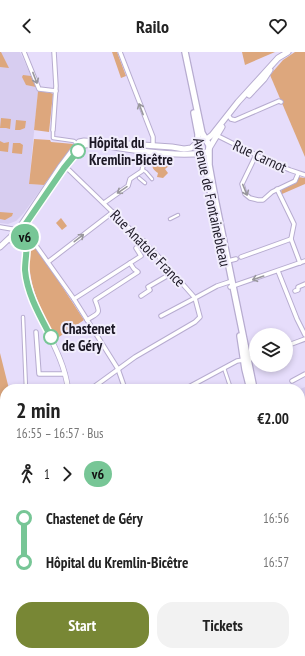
<!DOCTYPE html>
<meta charset="utf-8">
<style>
body{margin:0;font-family:"PT Sans Narrow",sans-serif;background:#f2f2f2;color:#222;height:100vh;display:flex;flex-direction:column;font-size:15px;white-space:nowrap}
*{box-sizing:border-box;margin:0}
p{font-size:13px;color:#767676}
.icon{flex:none;width:22px;height:22px;fill:none;stroke:currentColor;stroke-width:2;stroke-linecap:round;stroke-linejoin:round}
.map{position:relative;flex:1;overflow:hidden}
.sheet{position:absolute;left:0px;top:332px;width:305px;height:272px;display:flex;flex-direction:column;background:#fff;border-radius:16px 16px 0 0;box-shadow:0 2px 6px #0003}
.sheet>*{flex:none}
.badge{padding:0 8px;border-radius:13px;font-size:14px;line-height:26px}
.controls{position:absolute;left:249px;top:276px;display:grid;gap:8px}
.controls a{display:grid;place-items:center;width:44px;height:44px;border-radius:50%;background:#fff;box-shadow:0 2px 6px #0003;font-size:20px}
.map>.badge{position:absolute;translate:-50% -50%;box-shadow:0 0 0 2px #fff}
.legs{display:flex;align-items:center;gap:6px;height:44px;padding:0 16px;font-size:13px}
.legs p{margin-inline-start:auto}
.headline{display:flex;align-items:center;justify-content:space-between;height:68px;padding:0 16px}
h1{font-size:22px;font-weight:800;line-height:30px}
.action{display:flex;gap:8px;margin-top:auto;padding:8px 16px}
.action a{flex:1;height:46px;border-radius:16px;background:#788735;color:#fff;font-size:16px;font-weight:800;line-height:46px;text-align:center}
.action a+a{background:#f2f2f2;color:#222}
ul{padding:0 16px;list-style:none}
li{display:flex;align-items:center;gap:14px;height:44px;font-size:15px}
li i{display:grid;place-items:center;width:6px;height:100%;margin:0 5px;background:currentColor}
li i::after{content:'';width:10px;height:10px;margin:-5px;border:3px solid;border-radius:50%;background:#fff}
li p{margin-inline-start:auto}
li:first-child i{background:linear-gradient(#0000 50%,currentColor 0)}
li:last-child i{background:linear-gradient(currentColor 50%,#0000 0)}
header{display:flex;justify-content:space-between;align-items:center;height:52px;padding:0 16px;background:#fff;font-size:18px;font-weight:800}
.map>svg:first-child{display:block}
</style>
<header><svg class="icon" aria-label="back" viewBox="0 0 24 24"><path d="M15 5l-7 7 7 7"/></svg>Railo<svg class="icon" aria-label="heart" viewBox="0 0 24 24"><path d="M12 20l-8-8c-3-5 5-10 8-4 3-6 11-1 8 4z"/></svg></header>
<div class="map">
<svg width="305" height="604" viewBox="0 0 305 604">
<rect width="100%" height="100%" fill="#e6ddfb"/>
<g fill="#d7cdf0">
<polygon points="0,0 20,0 38,39 29,132 44,133 23,162 16,169 8,172 0,171"/>
<polygon points="305,335 305,373 300,367 300,337"/>
</g>
<g fill="#dda77d">
<polygon points="0,0 1,0 9,16 0,15"/>
<polygon points="112,0 117,0 126,24 121,26"/>
<polygon points="242,0 275,0 245,13"/>
<polygon points="295,0 305,0 305,105 270,23 283,8"/>
<polygon points="23,23 31,24 36,35 26,33 22,25"/>
<polygon points="38,39 51,41 53,42 49,80 34,78"/>
<polygon points="1,66 11,67 10,77 6,76 0,76"/>
<polygon points="16,68 26,69 25,76 20,78 15,78"/>
<polygon points="34,87 50,88 51,90 74,92 44,133 29,132"/>
<polygon points="0,89 4,91 9,90 8,100 0,99"/>
<polygon points="13,91 20,91 23,93 22,102 12,101"/>
<path d="M153 112H163V114H166L168 113 169 114 165 117 168 121 163 126 157 125 158 121C155 119 151 116 153 112Z"/>
<polygon points="298,125 305,126 305,132 282,142 281,140 282,137 296,131"/>
<polygon points="0,160 13,161 12,164 5,168 0,167"/>
<polygon points="61,166 67,174 62,178 56,171"/>
<path d="M29 191H32L50 216 84 268 56 287C38 251 27 233 29 191Z"/>
<polygon points="0,301 9,337 5,337 5,376 0,362"/>
</g>
<g fill="none" stroke-linecap="round" stroke-linejoin="round">
<defs>
<g id="pedestrian">
<polyline points="53,78 53,86 74,89 77,92"/>
<polyline points="143,118 146,120 152,127"/>
<polyline points="139,126 145,131"/>
<polyline points="170,167 178,163"/>
<polyline points="23,265 26,337"/>
<polyline points="224,316 231,337"/>
</g>
<g id="minor">
<polyline points="24,0 39,37 56,39"/>
<polyline points="120,0 153,85 153,93"/>
<polyline points="228,63 231,67 235,68 279,49 281,50"/>
<polyline points="53,78 56,34 54,0"/>
<polyline points="216,83 258,104 290,118 305,123"/>
<polyline points="256,103 242,132 245,142 250,146 258,148 263,148 272,140 295,129 298,122"/>
<polyline points="63,116 69,118 158,204 195,246 200,265 195,270 135,305 91,337"/>
<polyline points="277,137 294,172 291,187"/>
<polyline points="104,151 128,134 130,127 142,119 146,99"/>
<polyline points="0,175 18,178"/>
<polyline points="26,186 34,190 37,195 74,247 118,317 125,337"/>
<polyline points="291,187 300,211"/>
<polyline points="241,205 291,187"/>
<polyline points="228,209 236,207"/>
<polyline points="48,210 113,160"/>
<polyline points="278,219 297,267 305,283"/>
<polyline points="230,235 305,209"/>
<polyline points="295,239 298,238 298,235 305,232"/>
<polyline points="141,244 150,238 148,235 172,221"/>
<polyline points="195,246 217,234 232,229"/>
<polyline points="74,247 141,204 136,196 144,189"/>
<polyline points="161,264 195,246"/>
<path d="M87 268C99 260 101 263 95 248L138 220 134 217 130 211"/>
<polyline points="36,280 39,322 65,322"/>
<polyline points="286,294 305,287"/>
<polyline points="292,329 305,322"/>
<polyline points="185,337 237,309 256,306"/>
<polyline points="0,391 5,391"/>
<polyline points="0,403 5,401"/>
<polyline points="0,528 1,530 0,531"/>
<polyline points="0,570 5,567"/>
<polyline points="154,599 156,604"/>
<polyline points="183,599 185,604"/>
<polyline points="215,599 217,604"/>
<polyline points="251,599 253,604"/>
<polyline points="0,602 1,604"/>
</g>
<g id="tertiary">
<path d="M21 180 26 186 27 189C26 203 24 216 27 230 36 268 63 298 68 337"/>
<polyline points="0,489 5,484"/>
</g>
<g id="secondary">
<polyline points="249,43 264,27 270,18"/>
<path d="M103 93C135 99 173 105 205 101L207 100 222 75"/>
<polyline points="11,188 21,180 64,116 81,95 85,93 93,92"/>
<polyline points="0,195 18,178 61,114 79,90 84,89 172,95 184,97 191,96 200,88 208,86 212,83 238,50 278,6 288,0"/>
<polyline points="300,452 305,449"/>
<polyline points="300,534 302,546 300,551"/>
</g>
<g id="primary">
<polyline points="185,0 202,81 209,93 209,113 215,146 254,337"/>
<polyline points="194,61 198,82 198,97 204,108 212,148"/>
<polyline points="240,284 245,317 250,337"/>
<polyline points="300,553 305,579"/>
<polyline points="301,575 305,594"/>
</g>
</defs>
<use href="#pedestrian" stroke="#b7acd0" stroke-width="4.5"/>
<use href="#minor" stroke="#b7acd0" stroke-width="5.5"/>
<use href="#tertiary" stroke="#b7acd0" stroke-width="6"/>
<use href="#secondary" stroke="#b7acd0" stroke-width="7"/>
<use href="#primary" stroke="#b7acd0" stroke-width="8"/>
<use href="#pedestrian" stroke="#fff" stroke-width="2.5"/>
<use href="#minor" stroke="#fff" stroke-width="3.5"/>
<use href="#tertiary" stroke="#fff" stroke-width="4.5"/>
<use href="#secondary" stroke="#fff" stroke-width="5"/>
<use href="#primary" stroke="#fff" stroke-width="5.5"/>
</g>
<defs><path id="oneway-shaft" d="M-6 0H5M1.5-3L5.5 0L1.5 3" fill="none" stroke-width="1.6" stroke-linecap="round" stroke-linejoin="round"/></defs>
<g stroke="#99979d">
<use href="#oneway-shaft" transform="translate(35 26) rotate(69)"/>
<use href="#oneway-shaft" transform="translate(141 57) rotate(-111)"/>
<use href="#oneway-shaft" transform="translate(122 138) rotate(146)"/>
<use href="#oneway-shaft" transform="translate(245 138) rotate(68)"/>
<use href="#oneway-shaft" transform="translate(79 186) rotate(-38)"/>
<use href="#oneway-shaft" transform="translate(258 226) rotate(161)"/>
</g>
<g fill="none" stroke-linecap="round" stroke-linejoin="round">
<defs>
<path id="line-1" d="M51 285C40 264 27 242 25 218 25 207 28 197 26 186L20 180 64 116 78 99"/>
</defs>
<use href="#line-1" stroke="#fff" stroke-width="9"/>
<use href="#line-1" stroke="#77c696" stroke-width="6"/>
</g>
<g fill="#fff" stroke="#77c696" stroke-width="2">
<circle cx="78" cy="99" r="7"/>
<circle cx="51" cy="285" r="7"/>
</g>
<g text-anchor="middle" dominant-baseline="central" stroke-width="4" stroke-linejoin="round" paint-order="stroke">
<g font-size="15" font-weight="bold" fill="#1c1825" stroke="#f1edfc" text-anchor="start">
<text x="89" y="90">Hôpital du<tspan x="89" dy="17">Kremlin-Bicêtre</tspan></text>
<text x="62" y="276">Chastenet<tspan x="62" dy="17">de Géry</tspan></text>
</g>
<g font-size="15" fill="#1c1825" stroke="#f1edfc">
<text transform="translate(260 104) rotate(25)">Rue Carnot</text>
<text transform="translate(212 150) rotate(78)">Avenue de Fontainebleau</text>
<text transform="translate(148 196) rotate(46)">Rue Anatole France</text>
</g>
</g>
</svg>
<div class="controls">
<a><svg class="icon" aria-label="layers" viewBox="0 0 24 24"><path d="M12 4l9 5-9 5-9-5zM3 14l9 5 9-5"/></svg></a>
</div>
<b class="badge" style="left:25px;top:185px;background:#77c696;color:#111">v6</b>
<section class="sheet">
<div class="headline"><div><h1>2 min</h1><p>16:55 – 16:57 · Bus</p></div><b>€2.00</b></div>
<div class="legs"><svg class="icon" aria-label="walk" viewBox="0 0 24 24"><circle cx="13" cy="4" r="2"/><path d="M13 8l-2 6 4 7M11 14l-3 7M7 12l3-4h3l4 4"/></svg>1<svg class="icon" aria-label="forward" viewBox="0 0 24 24"><path d="M9 5l7 7-7 7"/></svg><b class="badge" style="background:#77c696;color:#111">v6</b></div>
<ul>
<li><i style="color:#77c696"></i><b>Chastenet de Géry</b><p>16:56</p></li>
<li><i style="color:#77c696"></i><b>Hôpital du Kremlin-Bicêtre</b><p>16:57</p></li>
</ul>
<div class="action"><a>Start</a><a>Tickets</a></div>
</section>
</div>
